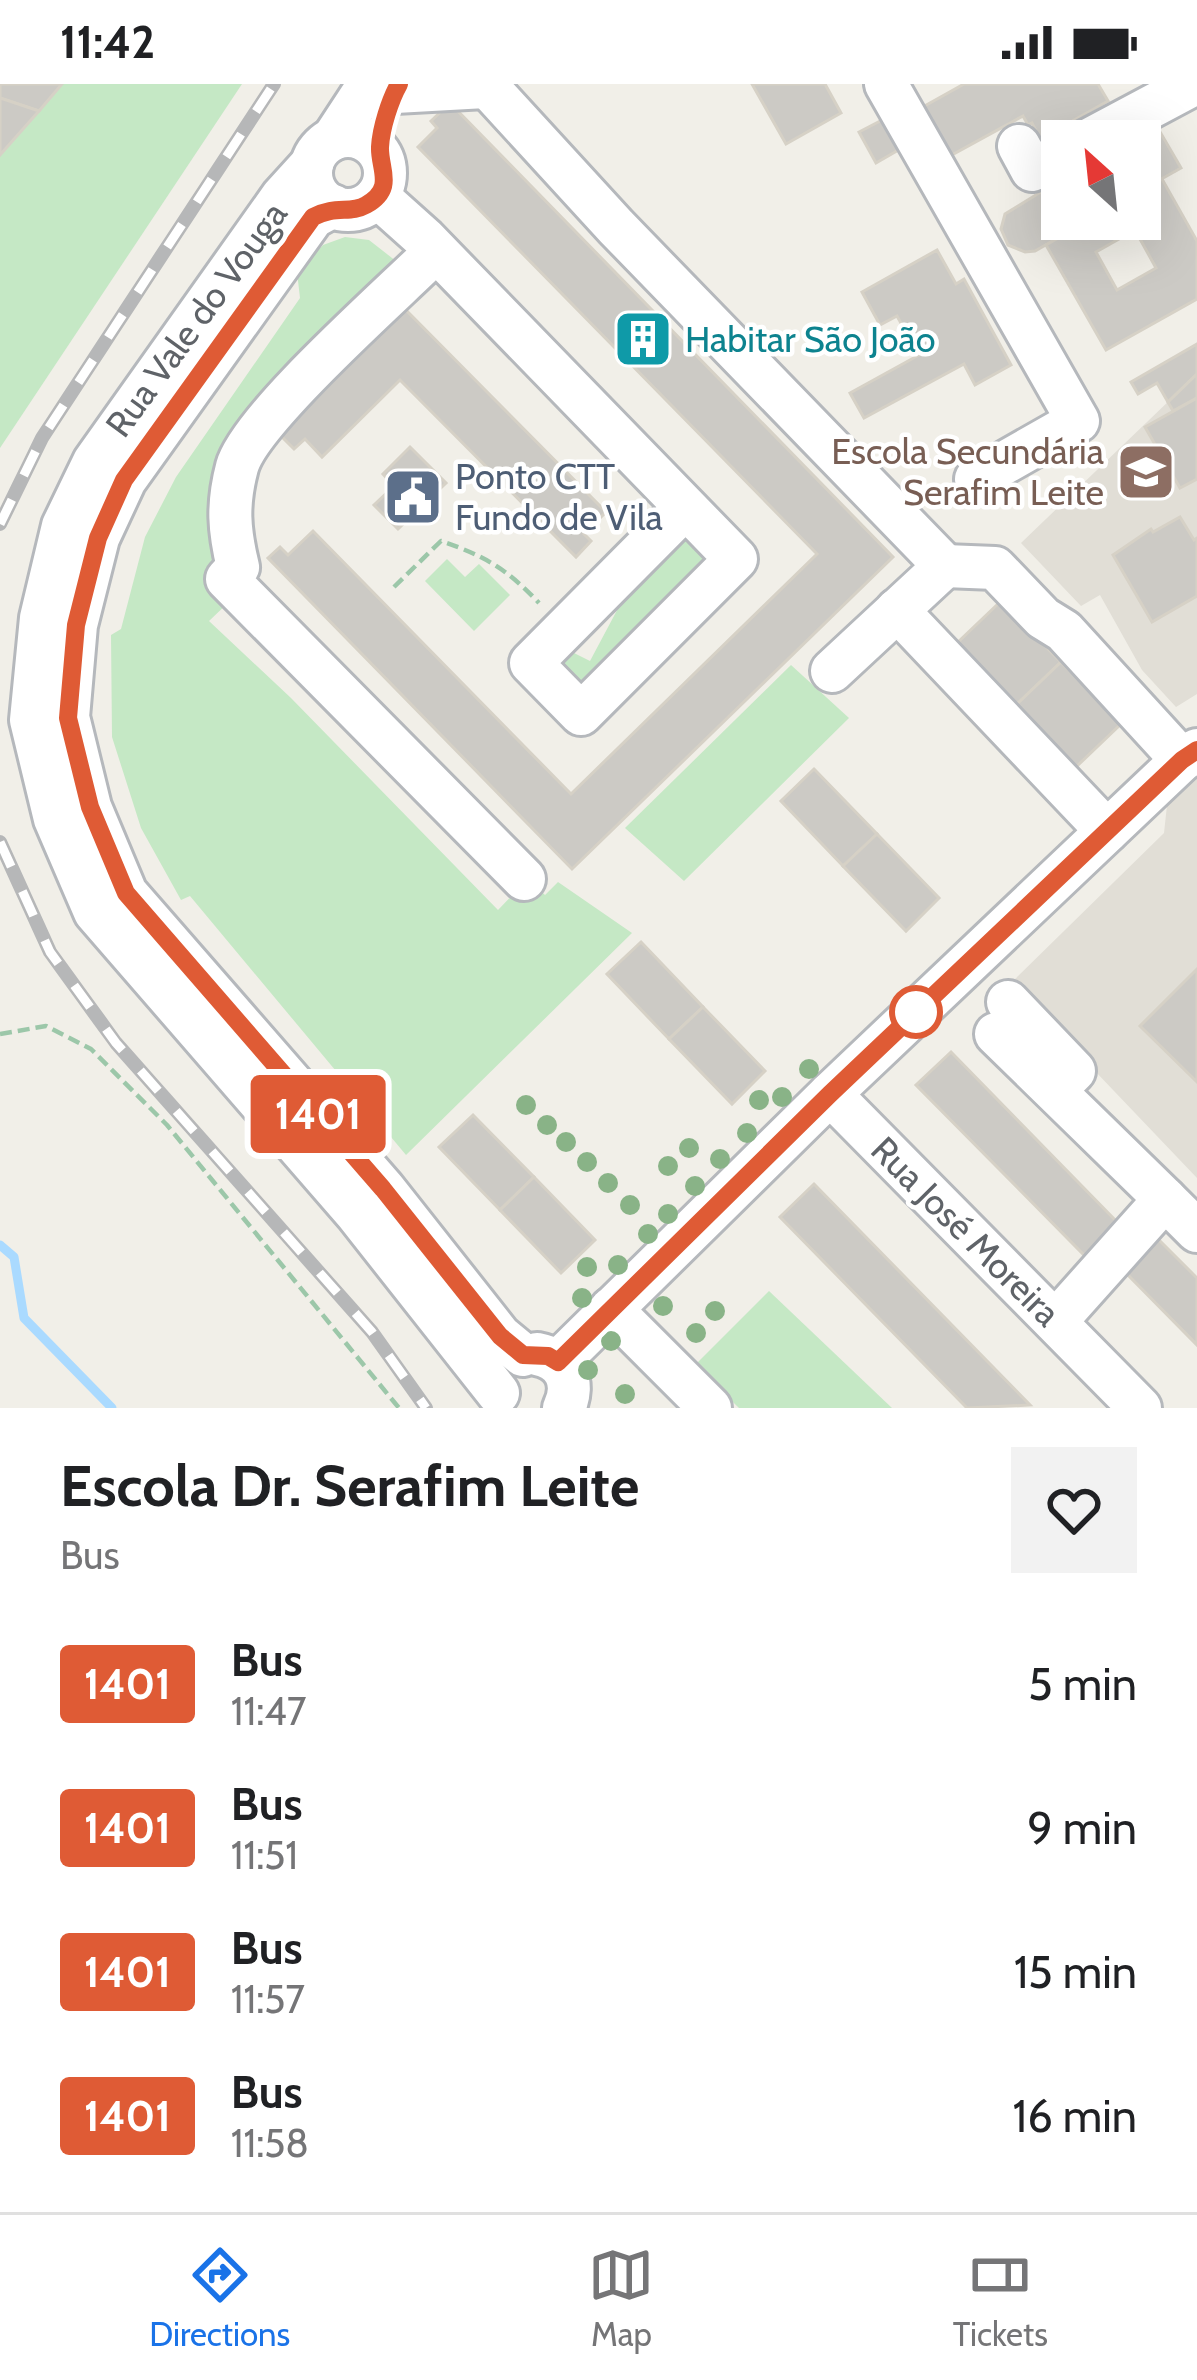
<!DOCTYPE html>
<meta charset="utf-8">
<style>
body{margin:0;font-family:Cabin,sans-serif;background:#f2f2f2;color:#202124;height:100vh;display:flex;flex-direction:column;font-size:45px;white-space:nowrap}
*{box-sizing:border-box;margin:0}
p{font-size:39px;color:#757577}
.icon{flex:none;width:66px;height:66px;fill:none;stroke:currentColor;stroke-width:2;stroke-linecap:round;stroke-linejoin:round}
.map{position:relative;height:1324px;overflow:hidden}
.side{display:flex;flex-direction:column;background:#fff;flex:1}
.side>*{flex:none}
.badge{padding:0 24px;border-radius:9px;font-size:42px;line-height:78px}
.needle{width:78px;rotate:333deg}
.tools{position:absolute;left:1041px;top:36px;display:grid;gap:24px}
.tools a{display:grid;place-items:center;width:120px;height:120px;border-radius:0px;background:#fff;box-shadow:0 12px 48px #0002;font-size:60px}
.map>.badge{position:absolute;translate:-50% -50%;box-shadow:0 0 0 6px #fff}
.round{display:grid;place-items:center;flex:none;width:126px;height:126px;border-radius:0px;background:#f2f2f2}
.headline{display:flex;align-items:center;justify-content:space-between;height:204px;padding:0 60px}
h1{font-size:57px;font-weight:800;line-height:90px}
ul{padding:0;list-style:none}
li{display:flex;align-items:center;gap:36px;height:144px;padding:0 60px}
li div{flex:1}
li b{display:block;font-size:45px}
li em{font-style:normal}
li .badge{min-width:132px;font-weight:700;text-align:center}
.status{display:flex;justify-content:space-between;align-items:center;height:84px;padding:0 60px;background:#fff;direction:ltr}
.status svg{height:33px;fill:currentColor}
.dock{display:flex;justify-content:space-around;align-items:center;height:168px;border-top:3px solid #e0e0e0;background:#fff;font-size:33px;color:#757577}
.dock a{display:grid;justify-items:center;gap:6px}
.dock .on{color:#1a73e8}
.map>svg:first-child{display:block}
</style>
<div class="status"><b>11:42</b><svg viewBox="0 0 49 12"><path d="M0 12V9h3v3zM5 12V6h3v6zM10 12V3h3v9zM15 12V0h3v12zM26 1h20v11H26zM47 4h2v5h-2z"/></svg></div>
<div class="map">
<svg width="1197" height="1324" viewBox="0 0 1197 1324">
<rect width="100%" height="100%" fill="#f1efe8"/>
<g fill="#e1ded6">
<polygon points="1197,290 1197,610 1176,623 1142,586 1100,511 1081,522 1021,459"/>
<polygon points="1197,688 1197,1094 1011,899 1164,749 1168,712"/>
</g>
<g fill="#c5e8c5">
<polygon points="0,0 242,0 0,364"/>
<polygon points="345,153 369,156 401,181 259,330 231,516 209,537 291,614 498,826 528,795 545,811 558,798 632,849 406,1071 190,812 181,816 141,744 112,653 111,551 121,545 145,453 176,393 300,214 297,188 323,161"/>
<polygon points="689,452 706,471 704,480 584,598 574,600 559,590 559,572 566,565 590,577 623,515 679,454"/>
<polygon points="447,475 465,493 479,480 510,511 474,547 425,497"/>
<polygon points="791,581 849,634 684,797 625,744"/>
<polygon points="769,1207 892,1324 739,1324 695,1281"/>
</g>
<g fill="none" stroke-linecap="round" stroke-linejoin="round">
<polyline stroke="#aadaff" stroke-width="9" points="0,1161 14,1173 24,1234 112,1324"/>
</g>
<g fill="#cccac5" stroke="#d6d1c6" stroke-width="3" fill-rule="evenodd">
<polygon points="0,0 62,0 39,27 0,14"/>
<polygon points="752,0 825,0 841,29 786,60"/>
<polygon points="964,0 1098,0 1108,17 1074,36 1080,47 1046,65 1032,39 1028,41 1023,32 939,78 912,29"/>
<polygon points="0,14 39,27 0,71"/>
<polygon points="450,19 893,473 572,785 268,474 280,463 288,471 313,447 571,710 817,470 418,63 437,44 431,37"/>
<polygon points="886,34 902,64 876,79 859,48"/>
<polygon points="1156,41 1181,84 1140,107 1140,57 1128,57"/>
<polygon points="1062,95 1062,135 1091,135 1035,167 1025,168 1008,161 1001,145 1005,130"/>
<path d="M1162 95 1197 157V215L1106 266 1046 161 1091 135H1140V107ZM1135 146 1156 184 1117 206 1096 168Z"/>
<polygon points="937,166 956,200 964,195 1011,281 975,301 964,280 864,334 850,309 919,271 897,232 880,241 862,208"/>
<polygon points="399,219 606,428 584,450 591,457 576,473 400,296 322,373 305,355 294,365 273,344"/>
<polygon points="1197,260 1197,290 1168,318 1157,299 1138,310 1131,298"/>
<polygon points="1197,290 1197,314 1173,327 1168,318"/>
<polygon points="1197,314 1197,395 1180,404 1145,343"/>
<polygon points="410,363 446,399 398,445 374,421 394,402 383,390"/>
<polygon points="1180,433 1194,456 1197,454 1197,512 1152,538 1113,471 1151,445 1153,448"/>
<polygon points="1001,517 1061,578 1016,621 956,560"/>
<polygon points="1061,578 1121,640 1076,683 1016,621"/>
<polygon points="814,685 877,750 843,782 781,717"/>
<polygon points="877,750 939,814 906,847 843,782"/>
<polygon points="641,858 703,923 669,955 607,890"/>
<polygon points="1197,885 1197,998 1140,942"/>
<polygon points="703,923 765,987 732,1020 669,955"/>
<polygon points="951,968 1118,1139 1085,1172 916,1001"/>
<polygon points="473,1031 534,1093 500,1126 439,1063"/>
<polygon points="534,1093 595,1156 561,1189 500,1126"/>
<polygon points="814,1100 1030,1321 967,1324 780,1133"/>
<polygon points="1158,1155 1197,1194 1197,1261 1125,1188"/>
</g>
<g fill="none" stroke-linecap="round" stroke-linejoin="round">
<defs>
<g id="minor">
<polyline points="485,0 616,143 945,482 832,587"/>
<polyline points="886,0 1078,337 976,395"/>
<polyline points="395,8 485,3"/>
<circle cx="348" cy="89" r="37"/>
<polyline points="333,55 369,0"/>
<polyline points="1087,57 1194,0"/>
<polyline points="1019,62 1032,86 1062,70"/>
<polyline points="312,80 282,113 94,378 63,442 41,534 31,636 55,735 95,828 356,1129 498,1309"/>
<polyline points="377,112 425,155 736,475 581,630 531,579 685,424"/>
<polyline points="333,122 313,133 125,396 98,454 76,541 68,633 90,723 126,809 384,1105 500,1252 523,1271"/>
<path d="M436 167C394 209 250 335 237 383 227 421 229 446 238 483L227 495 524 795"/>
<polyline points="945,482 995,484 1043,534 1064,547 1182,676"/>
<polyline points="897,526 1107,747"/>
<polyline points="1008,918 1074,987 1055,1006"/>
<polyline points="996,950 1165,1115 1056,1237"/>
<polyline points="830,1010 1140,1324"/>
<polyline points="1165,1115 1197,1147"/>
<polyline points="611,1225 710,1324"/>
<path d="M537 1270C565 1275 576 1299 564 1324"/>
<polyline points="558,1278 830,1010 1182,676 1197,666"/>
</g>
</defs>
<use href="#minor" stroke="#b5b8bc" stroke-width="48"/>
<g stroke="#9cc7a9" stroke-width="4.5" stroke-dasharray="12 6" stroke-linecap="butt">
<path d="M394 503 441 457C485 472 507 485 539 519"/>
<polyline points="0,950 46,942 91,965 167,1041 399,1324"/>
</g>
<use href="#minor" stroke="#fff" stroke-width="42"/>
<defs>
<g id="rail">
<polyline points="0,440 42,354 274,0"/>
<polyline points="0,758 50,868 116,959 372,1248 426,1324"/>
</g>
</defs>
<use href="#rail" stroke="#b6b7b8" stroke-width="14"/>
<use href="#rail" stroke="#fff" stroke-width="9" stroke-dasharray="27" stroke-linecap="butt"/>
</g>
<g fill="#89b387">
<circle cx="809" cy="985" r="10"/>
<circle cx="782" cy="1013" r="10"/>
<circle cx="759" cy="1016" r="10"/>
<circle cx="526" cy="1021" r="10"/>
<circle cx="547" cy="1041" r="10"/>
<circle cx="747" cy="1049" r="10"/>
<circle cx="566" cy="1058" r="10"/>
<circle cx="689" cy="1064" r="10"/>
<circle cx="720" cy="1075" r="10"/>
<circle cx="587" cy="1078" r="10"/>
<circle cx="668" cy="1082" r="10"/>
<circle cx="608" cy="1099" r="10"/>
<circle cx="695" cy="1102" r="10"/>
<circle cx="630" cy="1121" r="10"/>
<circle cx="668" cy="1130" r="10"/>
<circle cx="648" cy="1150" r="10"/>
<circle cx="618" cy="1181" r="10"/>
<circle cx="587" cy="1183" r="10"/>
<circle cx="582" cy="1214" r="10"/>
<circle cx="663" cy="1222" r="10"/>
<circle cx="715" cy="1227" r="10"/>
<circle cx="696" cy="1249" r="10"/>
<circle cx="611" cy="1257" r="10"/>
<circle cx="588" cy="1286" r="10"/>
<circle cx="625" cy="1310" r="10"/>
</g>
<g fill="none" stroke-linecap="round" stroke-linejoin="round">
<defs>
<path id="line" d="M399 0C390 16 381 44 380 63 379 85 396 104 366 121 350 130 336 121 313 133L124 396 98 454 76 541 68 634 90 723 126 809 383 1105 500 1252 523 1271 548 1272 558 1278 830 1010 1182 676 1197 666"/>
</defs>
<use href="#line" stroke="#fff" stroke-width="27"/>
<use href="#line" stroke="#df5b35" stroke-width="18"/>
</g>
<defs>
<symbol id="building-square" viewBox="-11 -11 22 22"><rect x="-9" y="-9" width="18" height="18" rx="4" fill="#0f9aa8" stroke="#fff"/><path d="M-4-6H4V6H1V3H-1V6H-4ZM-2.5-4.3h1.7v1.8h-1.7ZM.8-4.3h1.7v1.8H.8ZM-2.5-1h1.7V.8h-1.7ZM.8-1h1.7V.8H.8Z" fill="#fff"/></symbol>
<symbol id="school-square" viewBox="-11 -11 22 22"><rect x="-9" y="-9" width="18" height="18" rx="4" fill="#8d6e63" stroke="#fff"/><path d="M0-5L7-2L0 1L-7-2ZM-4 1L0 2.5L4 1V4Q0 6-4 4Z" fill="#fff"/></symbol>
<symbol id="civic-square" viewBox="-11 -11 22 22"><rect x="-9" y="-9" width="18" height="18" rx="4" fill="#5c6f8a" stroke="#fff"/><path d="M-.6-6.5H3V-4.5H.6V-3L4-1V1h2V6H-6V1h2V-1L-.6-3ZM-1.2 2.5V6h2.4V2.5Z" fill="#fff"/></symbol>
</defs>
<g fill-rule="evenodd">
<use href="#building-square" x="610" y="222" width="66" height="66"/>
<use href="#school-square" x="1113" y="355" width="66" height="66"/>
<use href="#civic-square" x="380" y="380" width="66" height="66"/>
</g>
<circle fill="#fff" stroke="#df5b35" stroke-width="6" cx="916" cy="928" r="24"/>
<g text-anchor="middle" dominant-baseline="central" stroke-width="9" stroke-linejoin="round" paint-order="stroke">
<g font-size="36" fill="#5f6368" stroke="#fff">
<text transform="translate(196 235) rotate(-54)">Rua Vale do Vouga</text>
<text transform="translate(966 1147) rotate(45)">Rua José Moreira</text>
</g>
<g font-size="36" fill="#0d838f" stroke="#fff" text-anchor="start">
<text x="685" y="255">Habitar São João</text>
</g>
<g font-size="36" fill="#785e54" stroke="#fff" text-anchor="end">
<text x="1104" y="367">Escola Secundária<tspan x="1104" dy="41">Serafim Leite</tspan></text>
</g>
<g font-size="36" fill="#4e5e75" stroke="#fff" text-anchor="start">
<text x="455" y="392">Ponto CTT<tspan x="455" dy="41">Fundo de Vila</tspan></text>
</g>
</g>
</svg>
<div class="tools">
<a><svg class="needle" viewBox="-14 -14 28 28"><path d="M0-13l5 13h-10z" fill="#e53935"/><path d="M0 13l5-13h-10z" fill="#757577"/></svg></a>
</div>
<b class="badge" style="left:318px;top:1030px;background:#df5b35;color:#fff">1401</b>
</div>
<section class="side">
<div class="headline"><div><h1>Escola Dr. Serafim Leite</h1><p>Bus</p></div><a class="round"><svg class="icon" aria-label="heart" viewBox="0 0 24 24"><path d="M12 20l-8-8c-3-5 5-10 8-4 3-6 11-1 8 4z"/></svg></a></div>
<ul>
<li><span class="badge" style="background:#df5b35;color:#fff">1401</span><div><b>Bus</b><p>11:47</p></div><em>5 min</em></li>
<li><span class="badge" style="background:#df5b35;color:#fff">1401</span><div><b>Bus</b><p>11:51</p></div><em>9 min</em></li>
<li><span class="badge" style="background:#df5b35;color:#fff">1401</span><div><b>Bus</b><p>11:57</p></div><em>15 min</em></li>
<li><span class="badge" style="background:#df5b35;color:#fff">1401</span><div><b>Bus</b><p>11:58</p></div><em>16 min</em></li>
</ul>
</section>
<nav class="dock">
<a class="on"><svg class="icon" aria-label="directions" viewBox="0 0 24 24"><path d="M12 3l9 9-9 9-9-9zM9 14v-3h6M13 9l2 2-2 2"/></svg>Directions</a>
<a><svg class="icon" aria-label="map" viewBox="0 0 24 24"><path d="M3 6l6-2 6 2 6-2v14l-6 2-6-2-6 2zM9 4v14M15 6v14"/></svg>Map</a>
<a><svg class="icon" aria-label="tickets" viewBox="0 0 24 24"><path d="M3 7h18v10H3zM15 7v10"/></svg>Tickets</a>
</nav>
